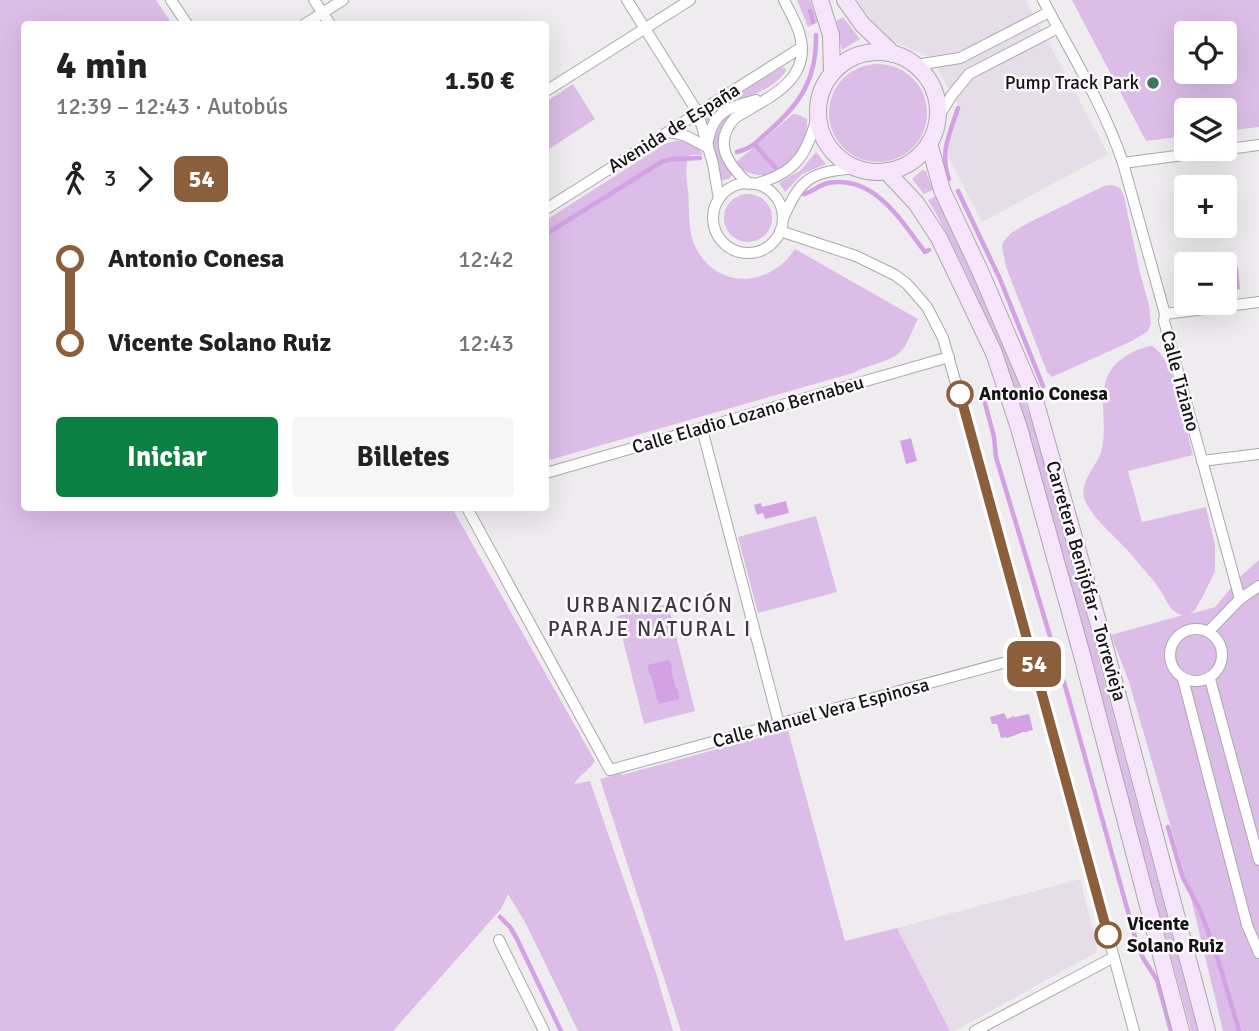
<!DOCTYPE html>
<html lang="es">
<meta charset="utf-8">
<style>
body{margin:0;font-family:Signika,sans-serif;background:#f6f6f6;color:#222;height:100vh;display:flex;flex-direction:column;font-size:26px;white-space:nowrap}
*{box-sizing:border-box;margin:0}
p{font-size:23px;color:#767676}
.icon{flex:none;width:38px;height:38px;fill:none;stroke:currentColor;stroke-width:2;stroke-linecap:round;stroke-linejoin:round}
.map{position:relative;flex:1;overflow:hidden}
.panel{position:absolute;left:21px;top:21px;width:528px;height:490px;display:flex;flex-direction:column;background:#fff;border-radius:7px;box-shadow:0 7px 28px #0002}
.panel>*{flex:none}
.badge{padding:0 14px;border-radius:10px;font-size:24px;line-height:46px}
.tools{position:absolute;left:1174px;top:21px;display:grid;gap:14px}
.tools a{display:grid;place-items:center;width:63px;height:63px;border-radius:7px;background:#fff;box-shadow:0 7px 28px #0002;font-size:35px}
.map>.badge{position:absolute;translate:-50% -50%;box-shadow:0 0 0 4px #fff}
.legs{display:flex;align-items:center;gap:10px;height:77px;padding:0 35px;font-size:23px}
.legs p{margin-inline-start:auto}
.summary{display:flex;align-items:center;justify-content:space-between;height:119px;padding:0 35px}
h1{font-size:38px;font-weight:700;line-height:52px}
.button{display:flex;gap:14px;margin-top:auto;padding:14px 35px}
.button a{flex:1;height:80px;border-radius:7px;background:#0b8043;color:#fff;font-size:28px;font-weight:700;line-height:80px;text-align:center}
.button a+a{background:#f6f6f6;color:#222}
ul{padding:0 35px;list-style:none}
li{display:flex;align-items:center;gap:24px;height:84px;font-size:26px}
li i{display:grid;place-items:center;width:10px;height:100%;margin:0 9px;background:currentColor}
li i::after{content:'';width:18px;height:18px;margin:-9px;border:5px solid;border-radius:50%;background:#fff}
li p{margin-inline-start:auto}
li:first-child i{background:linear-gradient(#0000 50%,currentColor 0)}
li:last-child i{background:linear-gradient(currentColor 50%,#0000 0)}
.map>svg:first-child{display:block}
</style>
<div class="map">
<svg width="1259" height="1031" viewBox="0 0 1259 1031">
<rect width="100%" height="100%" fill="#efecf0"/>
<g fill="#e5dde8">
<polygon points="859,0 1026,0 1108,154 982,222 946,152 959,107 931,57 893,42 874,23 857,1"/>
<polygon points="1080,879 1097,947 1097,952 955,1031 950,1031 897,928"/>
</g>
<g fill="#dcbde7" fill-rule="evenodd">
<path d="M0 0H156L172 24H24V508H452L595 761C590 769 581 774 574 784L590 781 656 973 673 1031H578L526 924 508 894 501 909 393 1031H0Z"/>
<polygon points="797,0 810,0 818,22 808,27"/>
<path d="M1072 0H1259V127L1225 131V110H1186V136L1146 141ZM1186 33H1225V72H1186Z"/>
<polygon points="843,17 860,39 842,50 836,21"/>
<circle cx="878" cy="113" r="49"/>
<path d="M782 67 785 68 786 71C765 100 731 94 708 121H704V116Z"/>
<polygon points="573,84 595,119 546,151 546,102"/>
<path d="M732 114 722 130 718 144 722 159 732 175 730 178 725 180H721C718 154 699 129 732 114Z"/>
<path d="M793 114H797L807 119C807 125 807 130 806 136 798 168 761 190 735 163Z"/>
<path d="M675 141C687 141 697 143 703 155H690C684 164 687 180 688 191 690 211 687 232 697 250 720 291 771 286 795 249L918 319C913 328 909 341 903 349 891 363 868 364 853 373L546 461V220L665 144Z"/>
<polygon points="816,152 826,164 802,174 785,192 779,183 801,170"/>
<polygon points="922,170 926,171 933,190 924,194 912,179"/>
<polygon points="1113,185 1120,188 1124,196 1140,273 1149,305 1151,324 1148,331 1132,341 1052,377 1047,372 1006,267 1002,247 1003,242 1011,233 1028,223 1104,186"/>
<circle cx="748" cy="218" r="24"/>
<path d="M936 196 971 269 1009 355 1037 436 1076 575 1198 1031H1191L1032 443C1013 386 993 331 968 277 955 251 943 224 928 200Z"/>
<path d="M1152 346C1176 360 1186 428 1193 455L1128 471 1142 522 1206 507 1215 545V571L1204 594 1195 610 1190 614 1215 607 1242 575 1259 560V1031H1223L1189 890 1129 682 1111 635 1183 615C1178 614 1178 614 1174 611 1168 606 1166 599 1162 593 1155 581 1144 570 1135 559 1122 542 1089 517 1084 497 1080 480 1099 464 1102 448 1109 417 1091 380 1123 358 1131 352 1142 347 1152 346Z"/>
<polygon points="816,516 837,592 758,613 738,537"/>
<polygon points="668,604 695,711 644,724 617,616"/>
<polygon points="788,730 845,941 897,928 950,1031 681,1031 600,779 621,773 622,775"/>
</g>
<g fill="#d4a1e4">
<polygon points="1231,265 1234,265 1238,267 1240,289 1230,291 1228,268"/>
<polygon points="911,438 917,461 906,464 900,441"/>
<polygon points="786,501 789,513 765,519 763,513 757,515 754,505 761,503 762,507"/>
<polygon points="669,660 673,669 671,669 676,689 678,689 679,699 659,704 655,696 656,695 651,675 649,675 648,665"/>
<polygon points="1004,713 1007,719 1014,716 1015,717 1029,714 1033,730 1028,731 1028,732 1023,732 1007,738 1006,737 1001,738 997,724 992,724 990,717"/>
</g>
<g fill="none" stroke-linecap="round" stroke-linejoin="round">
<g stroke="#d4a1e4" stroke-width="4.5">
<polyline points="810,11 813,22"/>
<polyline points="755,145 775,167"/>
<path d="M737 152C753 148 757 141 769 131 801 103 817 78 816 35"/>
<path d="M949 179C939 153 950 133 958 108"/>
<polyline points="958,191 1000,279 1043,386"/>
<path d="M804 194C812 192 819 185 828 183 875 175 901 221 925 252L929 250"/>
<polyline points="546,234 663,161 675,159 700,158"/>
<polyline points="985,403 994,437 996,457 1068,696 1137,944 1143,958 1157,980 1171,1031"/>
<polyline points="1168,827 1183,878 1200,910 1217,956 1239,1031"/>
<polyline points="500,917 510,927 516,937 561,1031"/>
</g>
<defs>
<g id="street">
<polyline points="171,0 187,24"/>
<polyline points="314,0 330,24"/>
<polyline points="627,0 698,113 713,164 719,199"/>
<path d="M1043 0C1071 53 1104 106 1123 163L1165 314 1164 321 1240 599"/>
<polyline points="305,24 343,0"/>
<polyline points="916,65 960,58 1049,12"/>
<polyline points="546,91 690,0"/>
<polyline points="938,117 952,95 969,74 1058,28"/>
<path d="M669 132 686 136 707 147C711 114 725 108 756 100"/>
<polyline points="1123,163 1259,145"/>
<circle cx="748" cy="218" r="35"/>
<path d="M749 184C728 165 712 143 735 118 764 99 809 84 801 40 799 26 790 13 784 0"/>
<path d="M754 184C797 174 807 153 818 114"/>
<polyline points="546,209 802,47"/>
<path d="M783 219C801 176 812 172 857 168"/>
<polyline points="780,231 856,256 895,275 907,284 927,307 943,338 991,507 1134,1031"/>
<polyline points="1165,314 1259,302"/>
<polyline points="702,429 779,724"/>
<polyline points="1202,461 1259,454"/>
<polyline points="546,473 949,357"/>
<polyline points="467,508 610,770 1032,655"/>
<circle cx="1196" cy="655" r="26"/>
<polyline points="1209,631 1240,599 1259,586"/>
<polyline points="1183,679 1247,925 1259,953"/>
<polyline points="1210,679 1259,860"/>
<polyline points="499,940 544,1031"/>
<polyline points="975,1031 1114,957"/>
</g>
<g id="secondary">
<polyline points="820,0 831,35 832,73"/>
<polyline points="845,0 862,24 893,54"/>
<circle cx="878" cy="112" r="60"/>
<polyline points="929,143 942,190 981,273 1034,397 1102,636 1207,1031"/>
<polyline points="886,171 916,203 939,238 994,353 1019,428 1082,655 1181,1031"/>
</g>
</defs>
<use href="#street" stroke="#aba8ac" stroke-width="12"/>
<use href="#secondary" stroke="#aba8ac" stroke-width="18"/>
<use href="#street" stroke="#fff" stroke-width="10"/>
<use href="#secondary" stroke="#f6e4fb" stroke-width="16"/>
</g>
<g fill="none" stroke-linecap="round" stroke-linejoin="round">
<defs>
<polyline id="line-1" points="960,394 1108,935"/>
</defs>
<use href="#line-1" stroke="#fff" stroke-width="16"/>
<use href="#line-1" stroke="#8b5e3c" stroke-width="10"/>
</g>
<circle fill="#3c7862" stroke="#fcf9fd" stroke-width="2.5" cx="1153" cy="83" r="7"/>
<g fill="#fff" stroke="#8b5e3c" stroke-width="3.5">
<circle cx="960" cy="394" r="12"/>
<circle cx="1108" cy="935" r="12"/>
</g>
<g text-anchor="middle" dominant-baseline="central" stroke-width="5" stroke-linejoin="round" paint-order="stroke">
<g font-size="19" fill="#151415" stroke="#fcf9fd" text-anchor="end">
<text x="1139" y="83">Pump Track Park</text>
</g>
<g font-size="19" fill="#151415" stroke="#fcf9fd">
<text transform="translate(674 128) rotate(-32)">Avenida de España</text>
<text transform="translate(1180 381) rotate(75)">Calle Tiziano</text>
<text transform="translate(748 415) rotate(-16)">Calle Eladio Lozano Bernabeu</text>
<text transform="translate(1086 581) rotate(74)">Carretera Benijófar - Torrevieja</text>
<text transform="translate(821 713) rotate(-15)">Calle Manuel Vera Espinosa</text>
</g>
<g font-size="19" font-weight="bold" fill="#151415" stroke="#fcf9fd" text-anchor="start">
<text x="979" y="394">Antonio Conesa</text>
<text x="1127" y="924">Vicente<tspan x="1127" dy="22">Solano Ruiz</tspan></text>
</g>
<g font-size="21" letter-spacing="2" fill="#3a383b" stroke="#fcf9fd">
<text x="650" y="605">URBANIZACIÓN<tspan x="650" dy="24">PARAJE NATURAL I</tspan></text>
</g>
</g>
</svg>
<div class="tools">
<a><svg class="icon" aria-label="locate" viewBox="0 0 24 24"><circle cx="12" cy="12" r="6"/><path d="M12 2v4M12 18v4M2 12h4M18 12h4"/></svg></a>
<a><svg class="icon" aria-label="layers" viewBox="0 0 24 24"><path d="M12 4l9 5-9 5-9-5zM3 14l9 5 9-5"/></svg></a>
<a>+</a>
<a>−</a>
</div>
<b class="badge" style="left:1034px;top:664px;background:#8b5e3c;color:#fff">54</b>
<section class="panel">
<div class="summary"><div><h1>4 min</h1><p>12:39 – 12:43 · Autobús</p></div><b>1.50 €</b></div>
<div class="legs"><svg class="icon" aria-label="walk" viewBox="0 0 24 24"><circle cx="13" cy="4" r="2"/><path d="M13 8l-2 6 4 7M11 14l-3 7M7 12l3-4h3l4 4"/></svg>3<svg class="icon" aria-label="forward" viewBox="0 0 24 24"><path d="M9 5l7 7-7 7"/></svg><b class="badge" style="background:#8b5e3c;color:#fff">54</b></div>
<ul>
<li><i style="color:#8b5e3c"></i><b>Antonio Conesa</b><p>12:42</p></li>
<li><i style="color:#8b5e3c"></i><b>Vicente Solano Ruiz</b><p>12:43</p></li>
</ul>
<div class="button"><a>Iniciar</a><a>Billetes</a></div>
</section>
</div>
